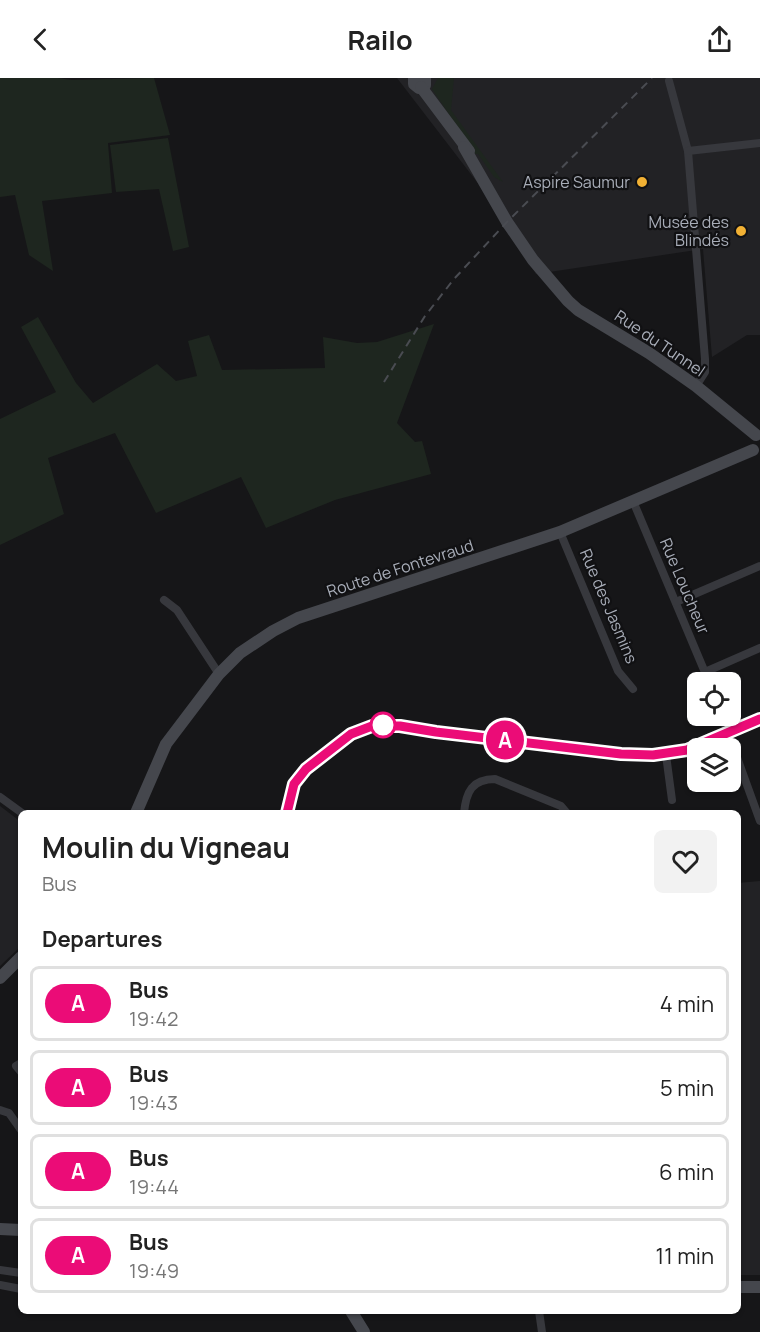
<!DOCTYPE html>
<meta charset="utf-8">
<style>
body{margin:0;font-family:Manrope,sans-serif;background:#f2f2f2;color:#222;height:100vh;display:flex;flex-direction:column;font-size:22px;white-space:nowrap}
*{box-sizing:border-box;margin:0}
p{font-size:20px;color:#767676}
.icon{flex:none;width:33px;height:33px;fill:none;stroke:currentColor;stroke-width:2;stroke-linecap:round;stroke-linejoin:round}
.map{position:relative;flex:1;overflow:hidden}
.panel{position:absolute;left:18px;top:732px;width:723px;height:504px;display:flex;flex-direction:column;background:#fff;border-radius:9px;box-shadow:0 2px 4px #0004}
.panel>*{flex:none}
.badge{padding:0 12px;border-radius:20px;font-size:21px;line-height:39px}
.controls{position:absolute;left:687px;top:594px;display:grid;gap:12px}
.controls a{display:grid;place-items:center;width:54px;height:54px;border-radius:9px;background:#fff;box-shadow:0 2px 4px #0004;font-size:30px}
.map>.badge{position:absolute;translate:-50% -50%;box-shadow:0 0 0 3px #fff}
h2{padding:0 24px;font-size:22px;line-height:54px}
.round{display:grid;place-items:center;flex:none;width:63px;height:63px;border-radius:9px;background:#f2f2f2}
.summary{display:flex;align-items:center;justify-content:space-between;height:102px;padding:0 24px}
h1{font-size:28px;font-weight:700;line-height:45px}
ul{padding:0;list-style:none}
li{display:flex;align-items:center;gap:18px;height:75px;margin:0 12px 9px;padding:0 12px;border:3px solid #e0e0e0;border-radius:9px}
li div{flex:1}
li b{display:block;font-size:22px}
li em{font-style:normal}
li .badge{min-width:66px;font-weight:700;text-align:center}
header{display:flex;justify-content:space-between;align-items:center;height:78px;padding:0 24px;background:#fff;font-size:27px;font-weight:700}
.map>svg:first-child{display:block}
</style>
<header><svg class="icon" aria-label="back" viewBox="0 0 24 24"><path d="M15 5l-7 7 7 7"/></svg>Railo<svg class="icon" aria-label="share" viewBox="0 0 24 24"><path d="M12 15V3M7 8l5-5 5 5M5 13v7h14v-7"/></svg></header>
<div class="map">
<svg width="760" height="1254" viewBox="0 0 760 1254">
<rect width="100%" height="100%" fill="#161618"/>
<g fill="#222225">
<polygon points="397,0 760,0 760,257 747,257 712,279 703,171 536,196 490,121"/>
<polygon points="0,728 21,744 21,868 0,888"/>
<polygon points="760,803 760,1197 738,1197 738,805"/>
</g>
<g fill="#1e261f">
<polygon points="0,0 58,0 72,2 154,0 170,57 108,65 112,115 42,123 53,193 29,177 15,117 0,119"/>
<polygon points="438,0 454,0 451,32 503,104 494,99 478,76 475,76 475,71 467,63 432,11"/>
<polygon points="168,60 189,169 173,173 159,111 116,114 110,67"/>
<polygon points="38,239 76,305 93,325 157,286 176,303 197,298 188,263 209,257 222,292 325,290 323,259 357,265 377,264 434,246 397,345 415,364 422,363 431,396 335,422 266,450 241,399 156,435 115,355 48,380 64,436 0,467 0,341 56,314 21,249"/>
</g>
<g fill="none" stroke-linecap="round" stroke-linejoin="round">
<g stroke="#37383d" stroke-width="8">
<polyline points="669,3 688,73 705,281 705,294 696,308"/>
<polyline points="688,73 760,65"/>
<polyline points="633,423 709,604"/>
<polyline points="560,454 618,593 633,611"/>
<polyline points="164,522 177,532 219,596"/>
<polyline points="676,524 760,488"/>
<polyline points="705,594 760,570"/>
<polyline points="722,638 760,743"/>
<polyline points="666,677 672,722"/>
<polyline points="0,719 22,735"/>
<polyline points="288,735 294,706 306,691 351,656 372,648 400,648 436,654 621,676 653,677 687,672 760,641"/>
<path d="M464 735C466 714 472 701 495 701L561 728 567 735"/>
<polyline points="21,985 16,988 21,994"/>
<polyline points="0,1032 9,1035 21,1052"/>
<polyline points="0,1192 21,1195"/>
<polyline points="0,1207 21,1211"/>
<polyline points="539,1233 542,1254"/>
</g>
<g stroke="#45474d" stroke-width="12">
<polyline points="414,0 414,6 419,10 425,7 425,0"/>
<polyline points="421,9 469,73"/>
<polyline points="464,69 507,144 533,182 568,223 578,232 649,275 696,308 756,357"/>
<polyline points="136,735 166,666 219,596 240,575 273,553 298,540 560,454 753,372"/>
<polyline points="0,900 21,879"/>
<polyline points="0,1151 21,1152"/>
<polyline points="738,1209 760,1209"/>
<polyline points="351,1233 364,1254"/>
</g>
<polyline stroke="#4a4c52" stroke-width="2" stroke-dasharray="8 6" stroke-linecap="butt" points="384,304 425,238 454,201 507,144 652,0"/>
</g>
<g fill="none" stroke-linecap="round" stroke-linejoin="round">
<defs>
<polyline id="line" points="287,735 294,706 306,691 351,656 372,648 400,648 436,654 621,676 653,677 687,672 760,641"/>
</defs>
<use href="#line" stroke="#fff" stroke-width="14"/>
<use href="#line" stroke="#eb0c77" stroke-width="9"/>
</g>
<g fill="#f2b134" stroke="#111113" stroke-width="2">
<circle cx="642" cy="104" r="6"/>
<circle cx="741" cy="153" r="6"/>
</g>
<circle fill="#fff" stroke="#eb0c77" stroke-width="3" cx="383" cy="647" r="12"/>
<g text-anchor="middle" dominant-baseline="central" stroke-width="4.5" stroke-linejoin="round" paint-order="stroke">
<g font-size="16" fill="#a8adb8" stroke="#111113" text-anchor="end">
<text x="630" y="104">Aspire Saumur</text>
<text x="729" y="144">Musée des<tspan x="729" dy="18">Blindés</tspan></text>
</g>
<g font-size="16" fill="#a8adb8" stroke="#111113">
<text transform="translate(660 265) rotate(34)">Rue du Tunnel</text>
<text transform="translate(400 490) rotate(-18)">Route de Fontevraud</text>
<text transform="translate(685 508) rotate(67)">Rue Loucheur</text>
<text transform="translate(609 528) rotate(67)">Rue des Jasmins</text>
</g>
</g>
</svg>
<div class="controls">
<a><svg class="icon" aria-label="locate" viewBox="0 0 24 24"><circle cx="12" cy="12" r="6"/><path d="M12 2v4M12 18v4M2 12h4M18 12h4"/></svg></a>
<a><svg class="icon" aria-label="layers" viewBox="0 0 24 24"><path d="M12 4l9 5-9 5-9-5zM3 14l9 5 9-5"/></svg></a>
</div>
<b class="badge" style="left:505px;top:662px;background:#eb0c77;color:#fff">A</b>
<section class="panel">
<div class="summary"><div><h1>Moulin du Vigneau</h1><p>Bus</p></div><a class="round"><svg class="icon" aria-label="heart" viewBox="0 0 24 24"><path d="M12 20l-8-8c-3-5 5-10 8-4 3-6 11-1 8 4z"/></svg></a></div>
<h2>Departures</h2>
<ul>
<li><span class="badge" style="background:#eb0c77;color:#fff">A</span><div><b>Bus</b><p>19:42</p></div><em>4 min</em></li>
<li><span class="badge" style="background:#eb0c77;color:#fff">A</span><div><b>Bus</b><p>19:43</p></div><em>5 min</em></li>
<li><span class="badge" style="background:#eb0c77;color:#fff">A</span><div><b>Bus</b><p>19:44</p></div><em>6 min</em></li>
<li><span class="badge" style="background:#eb0c77;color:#fff">A</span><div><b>Bus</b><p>19:49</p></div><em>11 min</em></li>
</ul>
</section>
</div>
